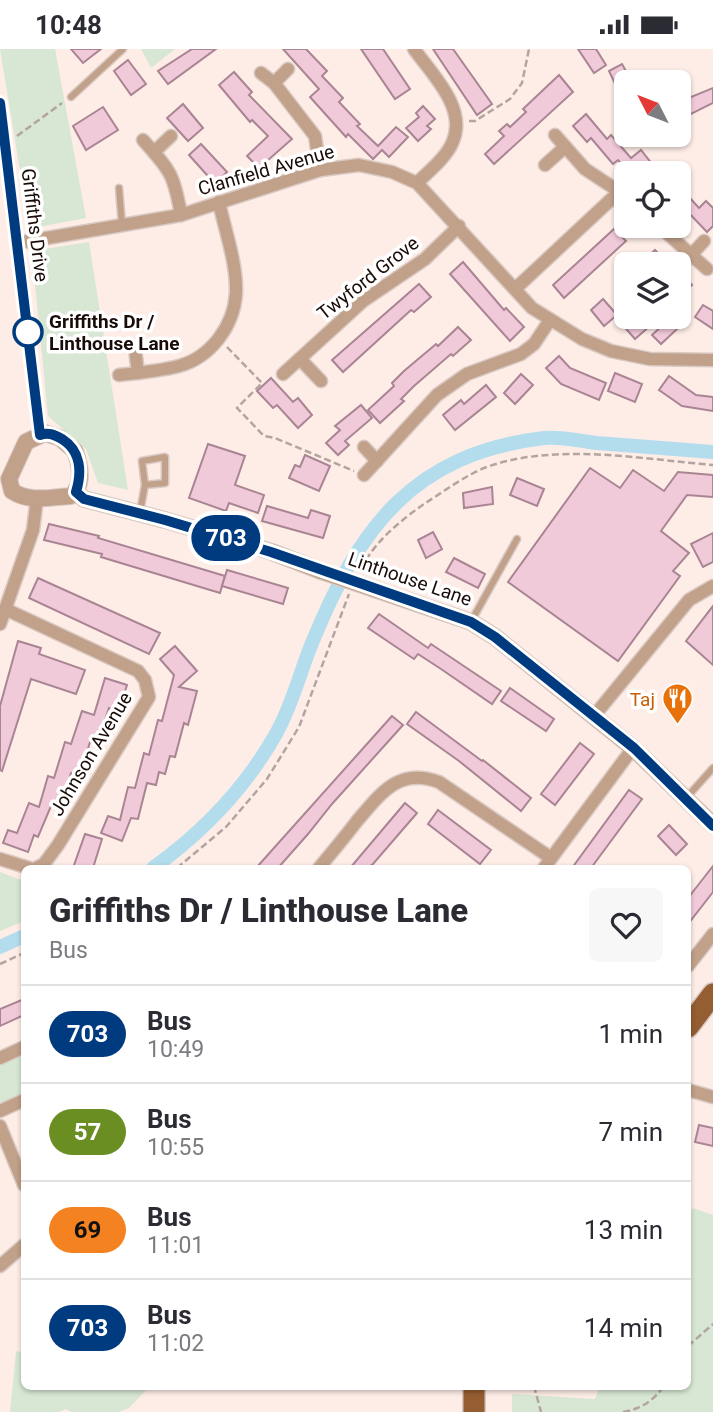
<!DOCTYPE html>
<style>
body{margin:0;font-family:Roboto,sans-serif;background:#f7f7f7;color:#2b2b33;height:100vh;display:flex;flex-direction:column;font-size:26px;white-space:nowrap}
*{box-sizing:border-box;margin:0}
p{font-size:23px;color:#7c7c81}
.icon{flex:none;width:38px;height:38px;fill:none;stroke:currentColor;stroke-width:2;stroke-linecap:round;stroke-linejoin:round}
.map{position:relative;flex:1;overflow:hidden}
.panel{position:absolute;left:21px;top:816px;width:670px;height:525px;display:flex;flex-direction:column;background:#fff;border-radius:10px;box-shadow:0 2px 5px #0004}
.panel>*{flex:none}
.badge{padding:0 14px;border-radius:23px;font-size:24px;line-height:46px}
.needle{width:46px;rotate:312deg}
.buttons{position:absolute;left:614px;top:21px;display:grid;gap:14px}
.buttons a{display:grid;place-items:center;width:77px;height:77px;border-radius:10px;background:#fff;box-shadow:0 2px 5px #0004;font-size:35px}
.map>.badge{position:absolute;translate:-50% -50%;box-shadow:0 0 0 4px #fff}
.round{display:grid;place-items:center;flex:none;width:74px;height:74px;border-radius:10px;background:#f7f7f7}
.overview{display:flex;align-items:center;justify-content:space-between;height:119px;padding:0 28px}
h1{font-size:33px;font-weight:800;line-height:52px}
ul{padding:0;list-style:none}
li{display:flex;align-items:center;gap:21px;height:98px;padding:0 28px;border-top:2px solid #e1e1e2}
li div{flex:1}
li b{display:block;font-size:26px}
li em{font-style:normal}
li .badge{min-width:77px;font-weight:700;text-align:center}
.status{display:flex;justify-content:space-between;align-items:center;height:49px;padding:0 35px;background:#fff;direction:ltr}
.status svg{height:19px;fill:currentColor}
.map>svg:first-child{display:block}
</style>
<div class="status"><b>10:48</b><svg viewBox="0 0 49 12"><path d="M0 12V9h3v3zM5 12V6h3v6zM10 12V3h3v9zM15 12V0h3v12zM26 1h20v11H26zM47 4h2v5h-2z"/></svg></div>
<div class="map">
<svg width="713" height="1363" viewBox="0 0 713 1363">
<rect width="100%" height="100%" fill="#feede7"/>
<g fill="#d7e7d4">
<polygon points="0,0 55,0 86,169 39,178 29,176"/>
<polygon points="141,0 175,0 151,19"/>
<polygon points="89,193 128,441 98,434 86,400 48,367 34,225 45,200"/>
<polygon points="0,823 24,832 24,872 0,882"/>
<polygon points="24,1003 24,1044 0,1055 0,1014"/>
<polygon points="693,1159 713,1166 713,1363 512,1363 512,1345 595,1350 600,1337 688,1337 688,1165"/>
<polygon points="16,1302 24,1304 24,1337 150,1337 129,1359 119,1363 71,1363 66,1360 59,1363 10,1363"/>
</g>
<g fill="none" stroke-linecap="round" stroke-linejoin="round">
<g stroke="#b3ddec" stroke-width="14">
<path d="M153 819C203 783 247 737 277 683 293 654 300 623 312 594 359 479 412 405 544 389 560 387 580 392 597 394 635 397 674 400 713 403"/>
<polyline points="0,898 24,887"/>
</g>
</g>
<g fill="#f1cada" stroke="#a98493" stroke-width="2">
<polygon points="71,0 101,0 83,14"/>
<polygon points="192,0 216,0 168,35 158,22"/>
<polygon points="283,0 306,0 327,22 322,27 343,49 339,53 360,75 357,77 378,97 396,78 408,88 389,108 382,101 373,110 348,85 346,88 310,48 319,40"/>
<polygon points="361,0 383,0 410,40 395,50"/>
<polygon points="433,0 453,0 492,55 477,66"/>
<polygon points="578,0 596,0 606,16 594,24"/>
<polygon points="128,11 146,35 131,46 114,22"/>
<polygon points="622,15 632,33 626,33 626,39 619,43 609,22"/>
<polygon points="234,23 252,43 249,46 292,90 259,119 247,107 268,87 252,71 250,73 219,36"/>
<polygon points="559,26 573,43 494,115 485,105 504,87 499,82 507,75 510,78 526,63 523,60"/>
<polygon points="713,39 713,54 679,71 679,53"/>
<polygon points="183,55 203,79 188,92 167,69"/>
<polygon points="423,57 435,70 427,77 431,80 418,92 406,79 419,68 416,64"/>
<polygon points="103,58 118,81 86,101 73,77"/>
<polygon points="586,65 607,90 611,86 631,109 641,101 659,124 630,124 618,111 613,115 591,89 587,93 573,77"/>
<polygon points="201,95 227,123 215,135 189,106"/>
<polygon points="679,137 699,159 706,152 713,159 713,177 707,183 686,161 679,168"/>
<polygon points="614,180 626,192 564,249 553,236"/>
<polygon points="655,201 668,215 640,215"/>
<polygon points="463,213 504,261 506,259 524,278 510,292 450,225"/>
<polygon points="679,222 692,236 679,249"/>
<polygon points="419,235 431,248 414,263 411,261 343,323 332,311"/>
<polygon points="603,250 617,266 604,277 591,261"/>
<polygon points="703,256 713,262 713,280 695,268"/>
<polygon points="628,268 644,268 651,276 635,290 621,274"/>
<polygon points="672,270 677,280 661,295 652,286 667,272"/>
<polygon points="458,278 471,291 453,307 451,305 414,337 401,350 404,352 380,374 368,361 394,337 392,334 404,322 436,295 438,297"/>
<polygon points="559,307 570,319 606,334 599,351 561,335 546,319"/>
<polygon points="615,324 642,335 635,353 608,342"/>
<polygon points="521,325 533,336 515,355 504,344"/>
<polygon points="669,327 696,346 713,348 713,362 682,357 659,341"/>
<polygon points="271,329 293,353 298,349 312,366 298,379 277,356 273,359 257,342"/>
<polygon points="486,336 496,348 455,381 443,366 461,351 464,355"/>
<polygon points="361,356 372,369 345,392 349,396 338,406 326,394 340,381 335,377"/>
<polygon points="208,395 245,407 235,436 264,446 258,464 229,454 226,462 189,449"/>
<polygon points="305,406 330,417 319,442 289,429 295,416 300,418"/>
<polygon points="590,419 620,439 633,421 664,442 678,423 713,426 713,448 687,446 661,482 689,504 673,522 680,527 618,612 508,533"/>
<polygon points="517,429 544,440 537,457 510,446"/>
<polygon points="492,438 493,455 464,459 463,444"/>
<polygon points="267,457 308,469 311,461 330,467 323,489 262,472"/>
<polygon points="49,475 99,487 98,489 225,527 220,544 101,508 102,505 44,491"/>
<polygon points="433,483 442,500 426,509 418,491"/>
<polygon points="713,484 713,513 703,518 691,495"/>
<polygon points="454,509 485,525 478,539 446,523"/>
<polygon points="227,521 288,539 283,555 222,537"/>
<polygon points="38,529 160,584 149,605 29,549"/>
<polygon points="713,557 713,616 686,592"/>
<polygon points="379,565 428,599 431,595 501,642 492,655 441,620 418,605 414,610 368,579"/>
<polygon points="18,592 41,599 39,605 85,621 76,645 31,630 2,722 0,721 0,657"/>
<polygon points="175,597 197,622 179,638 197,642 188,676 184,674 175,708 170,707 165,725 159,723 156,736 147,734 138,770 131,769 122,792 101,784 108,767 120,771 128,738 135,739 144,704 149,706 158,671 162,672 174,626 160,610"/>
<polygon points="105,629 127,636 119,662 109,659 97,695 90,693 80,726 71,724 60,760 51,757 38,788 34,786 28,803 3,794 8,781 17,784 29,754 39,758 48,727 54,729 65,693 71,695 82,662 94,666"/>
<polygon points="510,639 554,670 546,682 501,652"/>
<polygon points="416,663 482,712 483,711 531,749 521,762 459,712 407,675"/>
<polygon points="392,667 403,676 332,755 308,785 278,819 256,819"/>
<polygon points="580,694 594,705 555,756 541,745"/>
<polygon points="629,741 642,750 591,819 572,819"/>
<polygon points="405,754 417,764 373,815 367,819 350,819"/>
<polygon points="438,761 491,801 480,815 428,775"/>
<polygon points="669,776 687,795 676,806 658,787"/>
<polygon points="85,785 102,790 93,819 73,819"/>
<polygon points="713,817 713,843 688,875 688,849"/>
<polygon points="24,950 24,966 0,977 0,960"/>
<polygon points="699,1076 713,1079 713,1097 695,1093"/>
</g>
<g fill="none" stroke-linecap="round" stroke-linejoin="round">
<defs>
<g id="service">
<polyline points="71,48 123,0"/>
<polyline points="119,139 122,176"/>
<polyline points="140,463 145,436 142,412 165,408 165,434 145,436"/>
<polyline points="472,571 517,490"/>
<polyline points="687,748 713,719"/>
</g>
<g id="minor">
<path d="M414 0C432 25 467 59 453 92 447 108 429 122 417 134"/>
<polyline points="261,24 274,34 315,87 320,121"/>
<polyline points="274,34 288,20"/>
<polyline points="0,55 40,386"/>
<polyline points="555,86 585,120 626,147"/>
<path d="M143 91C170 121 174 125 181 166"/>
<polyline points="154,103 171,87"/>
<polyline points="545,116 565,98"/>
<polyline points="659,177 707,220"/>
<polyline points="18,194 181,166 320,121 359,116 392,123 417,134 532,259 582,290 611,302 650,310 713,311"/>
<polyline points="691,206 704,192"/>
<polyline points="515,240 620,142"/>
<polyline points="135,300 138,324"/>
<polyline points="300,310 321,332"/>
<polyline points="283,325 363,252 425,210 459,177"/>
<path d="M119 326C139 324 160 322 179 317 211 308 234 277 236 244 237 214 225 182 219 153"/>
<polyline points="364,398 377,412"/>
<polyline points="364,426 437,346 467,325 521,305 534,295 550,271"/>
<polyline points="5,560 138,622 145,631 149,648 58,796 44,815 36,819"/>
<polyline points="0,575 33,481 37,449"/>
<polyline points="594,667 689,551 713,537"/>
<polyline points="0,810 29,819"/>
<path d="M319 819C332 803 345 788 357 772 381 744 399 718 439 733L551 809"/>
<polyline points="544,819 633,699"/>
<polyline points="688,917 713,885"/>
<polyline points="0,1009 24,998"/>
<polyline points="688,1041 713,1048"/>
<polyline points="0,1062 24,1051"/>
<polyline points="0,1077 24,1136"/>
<polyline points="0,1217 24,1196"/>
</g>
<g id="tertiary">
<path d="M45 384 60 389 75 402C80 416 84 436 71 447 51 448 30 454 12 442L9 430 26 393Z"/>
<polyline points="76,443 84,450 165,471 272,503 321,522"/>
<polyline points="374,540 471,573 495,588 633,699 713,776"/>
</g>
<g id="primary">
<polyline points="688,978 713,945"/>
<polyline points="474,1363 474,1337"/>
</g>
</defs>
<use href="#service" stroke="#d9c9c3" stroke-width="9"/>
<use href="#minor" stroke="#d9c9c3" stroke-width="15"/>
<use href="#tertiary" stroke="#d9c9c3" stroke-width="18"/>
<use href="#primary" stroke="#d9c9c3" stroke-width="24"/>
<g stroke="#b4a49f" stroke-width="2.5" stroke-dasharray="7 3.5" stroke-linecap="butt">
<polyline points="469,72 475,72 510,50 522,34 529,0"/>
<polyline points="17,87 62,54"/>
<polyline points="227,298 262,334 237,359 264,387 275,389 354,422"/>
<path d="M361 520C374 493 400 472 424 455 443 443 463 428 484 419 553 393 641 410 713 416"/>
<polyline points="177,819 226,778 267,730 299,678 349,545"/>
<polyline points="0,915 24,904"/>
<polyline points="688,1297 713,1275"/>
<polyline points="534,1337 541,1363"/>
<path d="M623 1363C641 1360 653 1352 664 1337"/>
</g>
<use href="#service" stroke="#c1a18a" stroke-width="6"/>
<use href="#minor" stroke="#c1a18a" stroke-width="12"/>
<use href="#tertiary" stroke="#c1a18a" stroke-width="16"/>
<use href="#primary" stroke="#945d32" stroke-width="21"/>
<defs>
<polyline id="tertiary-bridge" points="321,522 374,540"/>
</defs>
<use href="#tertiary-bridge" stroke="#d9c9c3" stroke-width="18" stroke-linecap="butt"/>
<use href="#tertiary-bridge" stroke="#c1a18a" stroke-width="16"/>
</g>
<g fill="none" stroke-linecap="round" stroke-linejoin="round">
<defs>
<path id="line" d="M0 54 40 386C49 383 54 386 62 390 81 402 82 423 76 443L84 450 165 471 271 503 471 573 495 588 634 699 713 777"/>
</defs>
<use href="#line" stroke="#fff" stroke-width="16"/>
<use href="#line" stroke="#003b80" stroke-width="10"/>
</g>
<defs>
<symbol id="restaurant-pin" viewBox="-11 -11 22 30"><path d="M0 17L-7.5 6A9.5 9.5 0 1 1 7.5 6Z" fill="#e8710a" stroke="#fff"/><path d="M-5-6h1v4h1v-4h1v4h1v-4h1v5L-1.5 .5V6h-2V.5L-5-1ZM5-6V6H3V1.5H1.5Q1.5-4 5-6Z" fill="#fff"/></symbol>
</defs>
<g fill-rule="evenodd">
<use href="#restaurant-pin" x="660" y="632" width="35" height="47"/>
</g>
<circle fill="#fff" stroke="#003b80" stroke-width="3.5" cx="28" cy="283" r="14"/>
<g text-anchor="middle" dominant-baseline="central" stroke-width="7" stroke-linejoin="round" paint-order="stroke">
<g font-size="19" fill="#190c08" stroke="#fff">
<text transform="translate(266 121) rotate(-16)">Clanfield Avenue</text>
<text transform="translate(35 176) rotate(83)">Griffiths Drive</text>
<text transform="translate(368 229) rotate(-38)">Twyford Grove</text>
<text transform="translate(410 530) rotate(19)">Linthouse Lane</text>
<text transform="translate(91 705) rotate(-59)">Johnson Avenue</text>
</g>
<g font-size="19" font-weight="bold" fill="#190c08" stroke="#fff" text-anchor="start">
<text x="49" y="272">Griffiths Dr /<tspan x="49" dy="22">Linthouse Lane</tspan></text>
</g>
<g font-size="19" fill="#c56008" stroke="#fff" text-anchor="end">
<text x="655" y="650">Taj</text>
</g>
</g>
</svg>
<div class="buttons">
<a><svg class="needle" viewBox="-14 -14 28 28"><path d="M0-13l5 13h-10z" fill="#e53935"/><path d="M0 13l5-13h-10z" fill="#7c7c81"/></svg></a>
<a><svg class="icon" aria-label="locate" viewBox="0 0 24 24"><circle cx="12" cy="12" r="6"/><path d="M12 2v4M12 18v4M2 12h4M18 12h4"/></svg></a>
<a><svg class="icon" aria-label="layers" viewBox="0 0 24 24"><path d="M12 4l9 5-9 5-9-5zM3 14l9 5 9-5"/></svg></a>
</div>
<b class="badge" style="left:226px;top:489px;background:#003b80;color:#fff">703</b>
<section class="panel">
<div class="overview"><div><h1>Griffiths Dr / Linthouse Lane</h1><p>Bus</p></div><a class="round"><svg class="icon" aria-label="heart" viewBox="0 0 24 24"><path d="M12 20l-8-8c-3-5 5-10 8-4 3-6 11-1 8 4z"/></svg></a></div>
<ul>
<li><span class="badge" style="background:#003b80;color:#fff">703</span><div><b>Bus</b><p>10:49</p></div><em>1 min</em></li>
<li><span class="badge" style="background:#6b8e23;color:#fff">57</span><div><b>Bus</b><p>10:55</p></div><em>7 min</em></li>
<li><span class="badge" style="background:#f58220;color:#111">69</span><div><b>Bus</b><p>11:01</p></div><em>13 min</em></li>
<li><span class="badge" style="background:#003b80;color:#fff">703</span><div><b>Bus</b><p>11:02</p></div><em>14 min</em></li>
</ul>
</section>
</div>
